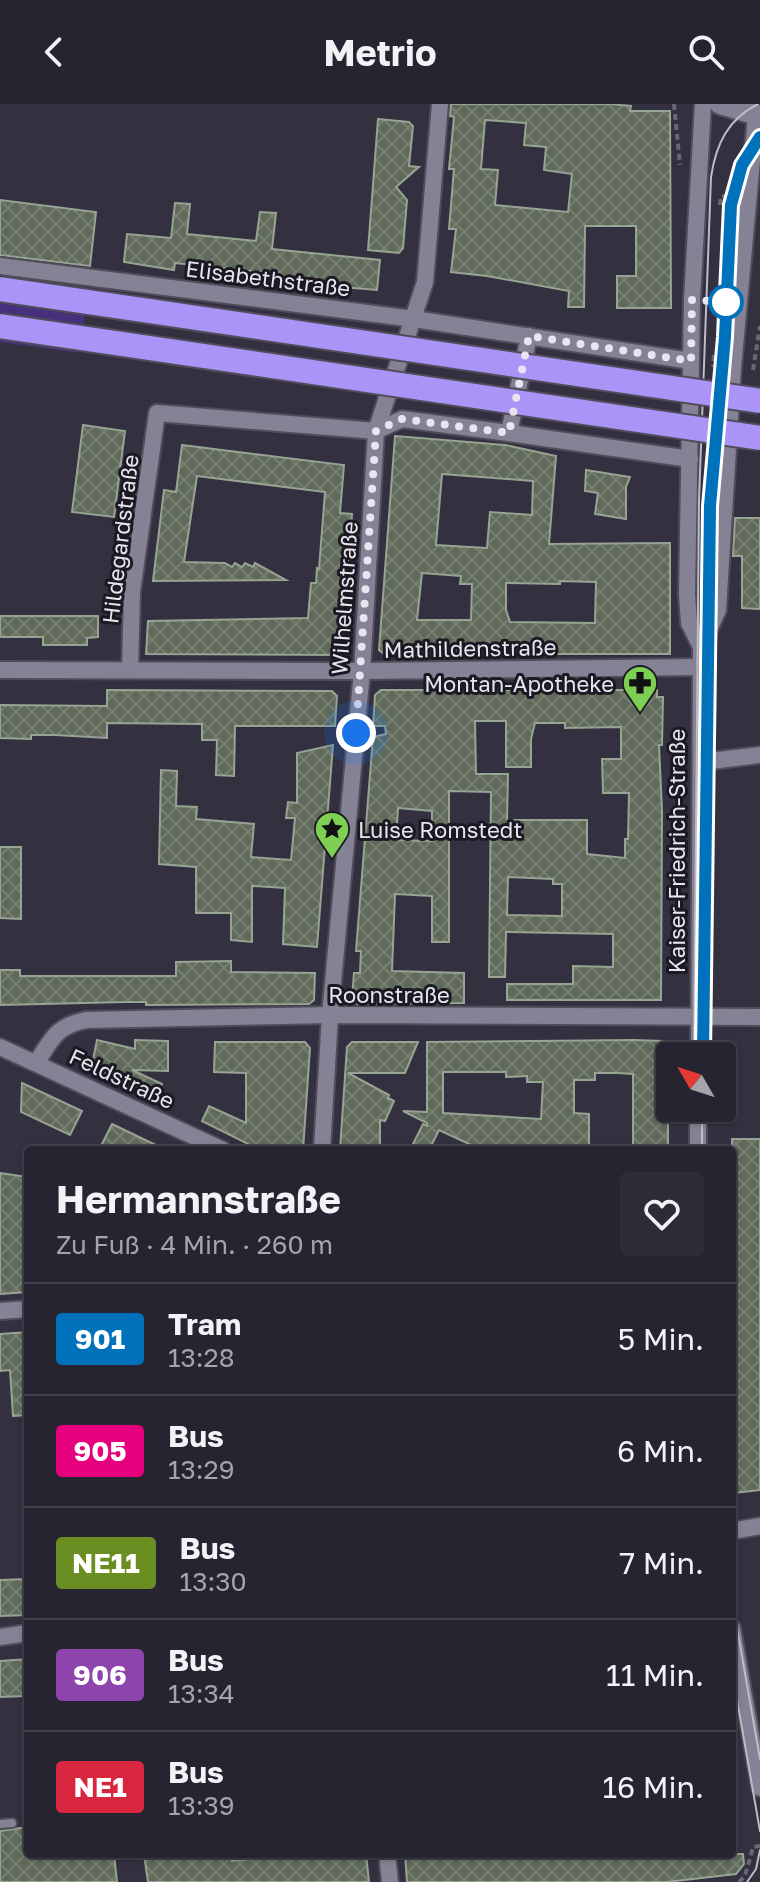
<!DOCTYPE html>
<html lang="de">
<meta charset="utf-8">
<style>
body{margin:0;font-family:"Golos Text",sans-serif;background:#2e2c38;color:#f1f3f6;height:100vh;display:flex;flex-direction:column;font-size:30px;white-space:nowrap}
*{box-sizing:border-box;margin:0}
p{font-size:26px;color:#a4a4ab}
.icon{flex:none;width:44px;height:44px;fill:none;stroke:currentColor;stroke-width:2;stroke-linecap:round;stroke-linejoin:round}
.map{position:relative;flex:1;overflow:hidden}
.sheet{position:absolute;left:24px;top:1042px;width:712px;height:712px;display:flex;flex-direction:column;background:#262430;border-radius:8px;box-shadow:0 2px 6px #0004,0 0 0 2px #42414c}
.sheet>*{flex:none}
.badge{padding:0 16px;border-radius:6px;font-size:28px;line-height:52px}
.needle{width:52px;rotate:309deg}
.fabs{position:absolute;left:656px;top:938px;display:grid;gap:16px}
.fabs a{display:grid;place-items:center;width:80px;height:80px;border-radius:8px;background:#262430;box-shadow:0 2px 6px #0004,0 0 0 2px #42414c;font-size:40px}
.you{position:absolute;width:40px;height:40px;margin:-20px;border:6px solid #fff;border-radius:50%;background:#1a73e8;box-shadow:0 0 0 12px #1a73e833}
.map>.badge{position:absolute;translate:-50% -50%;box-shadow:0 0 0 4px #fff}
.round{display:grid;place-items:center;flex:none;width:84px;height:84px;border-radius:8px;background:#2e2c38}
.summary{display:flex;align-items:center;justify-content:space-between;height:136px;padding:0 32px}
h1{font-size:38px;font-weight:700;line-height:60px}
ul{padding:0;list-style:none}
li{display:flex;align-items:center;gap:24px;height:112px;padding:0 32px;border-top:2px solid #42414c}
li div{flex:1}
li b{display:block;font-size:30px}
li em{font-style:normal}
li .badge{min-width:88px;font-weight:700;text-align:center}
header{display:flex;justify-content:space-between;align-items:center;height:104px;padding:0 32px;background:#262430;font-size:36px;font-weight:700}
.map>svg:first-child{display:block}
</style>
<header><svg class="icon" aria-label="back" viewBox="0 0 24 24"><path d="M15 5l-7 7 7 7"/></svg>Metrio<svg class="icon" aria-label="search" viewBox="0 0 24 24"><circle cx="10" cy="10" r="6"/><path d="M15 15l6 6"/></svg></header>
<div class="map">
<svg width="760" height="1778" viewBox="0 0 760 1778">
<defs>
<pattern id="building-cross-hatch" width="8" height="8" patternUnits="userSpaceOnUse" patternTransform="scale(2)"><rect width="8" height="8" fill="#5f6a5a"/><path d="M0 0l8 8M0 8l8-8" fill="none" stroke="#767f72"/></pattern>
</defs>
<rect width="100%" height="100%" fill="#333040"/>
<polygon fill="#46307b" points="0,177 88,190 79,249 0,238"/>
<g fill="url(#building-cross-hatch)" stroke="#98a493" stroke-width="2" fill-rule="evenodd">
<path d="M451 0H610L631 2 630 7H670L671 204H617V172H636V122H585L584 203H568L569 187 487 172 451 168 456 125H449L454 65H449L454 13 450 12ZM485 16 526 19 524 41 546 43 544 66 572 70 568 108 495 101 498 66 481 65Z"/>
<polygon points="378,15 409,18 413,22 409,62 419,63 396,83 407,96 403,144 399,149 368,146"/>
<polygon points="0,96 96,108 90,162 0,151"/>
<polygon points="175,99 190,100 187,130 256,137 260,108 276,109 272,145 380,156 377,186 329,182 329,179 260,174 261,168 175,159 174,166 124,158 127,130 171,134"/>
<polygon points="83,321 125,327 114,413 72,408"/>
<path d="M395 332 505 341 556 352 549 440 670 439V550H384L379 546ZM442 370 533 377 532 411 490 408 487 444 436 441ZM422 469 461 472 460 480H472L471 516H417ZM560 477 596 478 595 519 510 518 506 506V479L560 480Z"/>
<polygon points="182,341 344,361 340,409 352,410 342,546 337,551 146,550 148,517 308,514 311,479 316,479 317,464 319,465 325,388 197,372 184,458 225,459 232,463 235,459 242,463 245,459 253,463 255,459 286,476 153,477 164,386 176,388"/>
<polygon points="586,366 630,373 626,383 626,415 595,410 598,389 585,387"/>
<polygon points="735,414 760,414 760,505 742,504 742,452 733,452"/>
<polygon points="0,512 98,512 98,533 87,534 87,541 43,541 43,533 0,533"/>
<polygon points="107,586 332,587 337,592 335,622 235,622 234,672 216,671 217,636 202,636 202,620 107,619 107,634 55,631 31,631 31,635 0,634 0,601 107,602"/>
<path d="M381 586H657V593H663L662 641H659L662 707 661 896H507V880H573V862L613 863V830L506 828 505 873H489L491 688 449 687V838H432V792L395 790 392 867 464 869V899L357 900 352 894 354 869H360L361 847H356L373 633 386 630 385 622H373L375 591ZM475 617H506V663H531V635L535 619H565V624L621 623V655H602L603 689H629L628 735H625V754L587 750V716H507L508 670H476ZM398 704 432 707V737L396 736ZM508 773 553 775V780H562V812L507 811Z"/>
<polygon points="333,641 317,843 283,840 285,784 252,782 252,838 231,836 231,809 196,809 196,763 159,760 161,666 177,667 176,702 197,703 196,715 254,720 251,753 291,756 295,714 286,714 288,698 297,699 297,649"/>
<polygon points="0,743 21,743 21,815 0,814"/>
<polygon points="231,857 231,868 315,869 314,896 309,900 146,901 146,898 125,898 0,901 0,866 20,866 20,872 176,872 176,858"/>
<polygon points="97,936 135,945 135,936 168,937 168,967 132,966 162,980 155,995 125,981 129,974 91,966"/>
<path d="M633 936 663 937 668 943V1046H637V1041H633V970L618 969H595V976H574V1009L589 1010V1046H482L439 1026 429 1046H410L423 1020 427 1022V1019L403 1007 427 1008V938ZM443 968H506V973L527 972V978H543L541 1015 443 1009Z"/>
<polygon points="215,938 305,938 310,944 303,1046 260,1046 202,1017 209,1002 246,1019 246,969 214,968"/>
<polygon points="352,938 418,938 405,969 348,969 389,991 388,994 394,997 385,1017 380,1016 380,1046 340,1046 347,943"/>
<polygon points="22,979 82,1007 70,1031 21,1008"/>
<polygon points="112,1020 166,1046 99,1046"/>
<polygon points="732,1035 760,1035 760,1386 735,1389 732,1368"/>
<polygon points="0,1069 28,1073 28,1188 0,1190"/>
<polygon points="28,1228 28,1311 13,1312 10,1266 0,1267 0,1230"/>
<polygon points="28,1475 28,1511 0,1512 0,1476"/>
<polygon points="28,1555 28,1581 23,1581 24,1592 0,1593 0,1557"/>
<polygon points="28,1723 28,1750 114,1750 117,1778 0,1778 0,1727"/>
<polygon points="144,1750 232,1750 232,1757 269,1753 269,1750 366,1750 369,1778 148,1778"/>
<polygon points="405,1750 743,1750 744,1760 736,1770 667,1778 407,1778"/>
</g>
<g fill="none" stroke-linecap="round" stroke-linejoin="round">
<defs>
<polyline id="lane" points="0,1720 12,1719"/>
<g id="street">
<polyline points="0,162 414,215 691,257"/>
<polyline points="509,329 690,355"/>
<polyline points="701,543 718,506 733,264 756,12"/>
<polyline points="0,566 362,567 701,563"/>
<polyline points="130,566 132,488 157,309 376,327 402,315 509,329 529,232"/>
<polyline points="702,658 760,651"/>
<polyline points="0,943 223,1046"/>
<polyline points="699,952 701,563 701,543 689,519 687,490 692,196 703,0"/>
<path d="M37 958C52 934 57 922 86 916L330 911 760 913"/>
<polyline points="322,1046 330,911 362,567 376,327 425,178 440,0"/>
<polyline points="698,1046 698,1004"/>
<polyline points="0,1207 28,1205"/>
<polyline points="732,1427 760,1422"/>
<polyline points="732,1524 760,1684"/>
<polyline points="0,1533 28,1529"/>
<polyline points="387,1750 390,1778"/>
</g>
<polyline id="secondary" points="720,0 760,12"/>
</defs>
<use href="#lane" stroke="#504d5a" stroke-width="12"/>
<use href="#street" stroke="#504d5a" stroke-width="20"/>
<use href="#secondary" stroke="#504d5a" stroke-width="24"/>
<g stroke="#6b6876" stroke-width="4" stroke-dasharray="6 4" stroke-linecap="butt">
<polyline points="674,0 680,61"/>
<polyline points="720,101 721,92 734,93"/>
<polyline points="714,251 713,261 716,262"/>
<polyline points="753,266 760,222"/>
<polyline points="739,1778 745,1772 753,1743 760,1742"/>
</g>
<use href="#lane" stroke="#858295" stroke-width="8"/>
<use href="#street" stroke="#858295" stroke-width="16"/>
<use href="#secondary" stroke="#858295" stroke-width="20"/>
<g stroke="#bebcc8" stroke-width="2">
<polyline points="710,412 725,233 731,101 742,61 760,33"/>
<path d="M694 952 699 396 711 73C716 40 728 15 758 0"/>
<polyline points="702,1046 702,1004"/>
<polyline points="732,1495 760,1655"/>
<polyline points="732,1567 760,1727"/>
<polyline points="747,1778 756,1765 760,1746"/>
</g>
<defs>
<g id="highway-bridge">
<polyline points="0,185 760,297"/>
<polyline points="0,222 760,334"/>
</g>
</defs>
<use href="#highway-bridge" stroke="#504d5a" stroke-width="28" stroke-linecap="butt"/>
<use href="#highway-bridge" stroke="#aa94f7" stroke-width="24"/>
</g>
<g fill="none" stroke-linecap="round" stroke-linejoin="round">
<defs>
<polyline id="line" points="703,952 710,402 725,233 731,101 742,61 760,33"/>
</defs>
<use href="#line" stroke="#fff" stroke-width="18"/>
<use href="#line" stroke="#0072bc" stroke-width="12"/>
<polyline stroke="#e7e5ef" stroke-width="8" stroke-dasharray="0 14.4" points="356,629 376,327 402,315 509,329 529,232 691,257 692,196 726,198"/>
</g>
<defs>
<symbol id="pharmacy-pin" viewBox="-11 -11 22 30"><path d="M0 17L-7.5 6A9.5 9.5 0 1 1 7.5 6Z" fill="#7ed053" stroke="#1b1921"/><path d="M-2-6h4v4h4v4h-4v4h-4v-4h-4v-4h4Z" fill="#111"/></symbol>
<symbol id="sight-pin" viewBox="-11 -11 22 30"><path d="M0 17L-7.5 6A9.5 9.5 0 1 1 7.5 6Z" fill="#7ed053" stroke="#1b1921"/><path d="M0-6L1.8-2.2L6-1.7L2.9 1.2L3.7 5.4L0 3.3L-3.7 5.4L-2.9 1.2L-6-1.7L-1.8-2.2Z" fill="#111"/></symbol>
</defs>
<g fill-rule="evenodd">
<use href="#pharmacy-pin" x="620" y="559" width="40" height="54"/>
<use href="#sight-pin" x="312" y="705" width="40" height="54"/>
</g>
<circle fill="#fff" stroke="#0072bc" stroke-width="4" cx="726" cy="198" r="16"/>
<g text-anchor="middle" dominant-baseline="central" stroke-width="6" stroke-linejoin="round" paint-order="stroke">
<g font-size="22" fill="#e7e5ef" stroke="#1b1921">
<text transform="translate(268 174) rotate(7)">Elisabethstraße</text>
<text transform="translate(120 435) rotate(-83)">Hildegardstraße</text>
<text transform="translate(344 494) rotate(-86)">Wilhelmstraße</text>
<text transform="translate(470 544) rotate(-1)">Mathildenstraße</text>
<text transform="translate(676 747) rotate(-90)">Kaiser-Friedrich-Straße</text>
<text x="389" y="890">Roonstraße</text>
<text transform="translate(122 974) rotate(25)">Feldstraße</text>
</g>
<g font-size="22" fill="#e7e5ef" stroke="#1b1921" text-anchor="end">
<text x="614" y="579">Montan-Apotheke</text>
<text x="358" y="725" text-anchor="start">Luise Romstedt</text>
</g>
</g>
</svg>
<div class="fabs">
<a><svg class="needle" viewBox="-14 -14 28 28"><path d="M0-13l5 13h-10z" fill="#e53935"/><path d="M0 13l5-13h-10z" fill="#a4a4ab"/></svg></a>
</div>
<div class="you" style="left:356px;top:629px"></div>
<section class="sheet">
<div class="summary"><div><h1>Hermannstraße</h1><p>Zu Fuß · 4 Min. · 260 m</p></div><a class="round"><svg class="icon" aria-label="heart" viewBox="0 0 24 24"><path d="M12 20l-8-8c-3-5 5-10 8-4 3-6 11-1 8 4z"/></svg></a></div>
<ul>
<li><span class="badge" style="background:#0072bc;color:#fff">901</span><div><b>Tram</b><p>13:28</p></div><em>5 Min.</em></li>
<li><span class="badge" style="background:#e6007e;color:#fff">905</span><div><b>Bus</b><p>13:29</p></div><em>6 Min.</em></li>
<li><span class="badge" style="background:#6b8e23;color:#fff">NE11</span><div><b>Bus</b><p>13:30</p></div><em>7 Min.</em></li>
<li><span class="badge" style="background:#8e44ad;color:#fff">906</span><div><b>Bus</b><p>13:34</p></div><em>11 Min.</em></li>
<li><span class="badge" style="background:#d7263d;color:#fff">NE1</span><div><b>Bus</b><p>13:39</p></div><em>16 Min.</em></li>
</ul>
</section>
</div>
